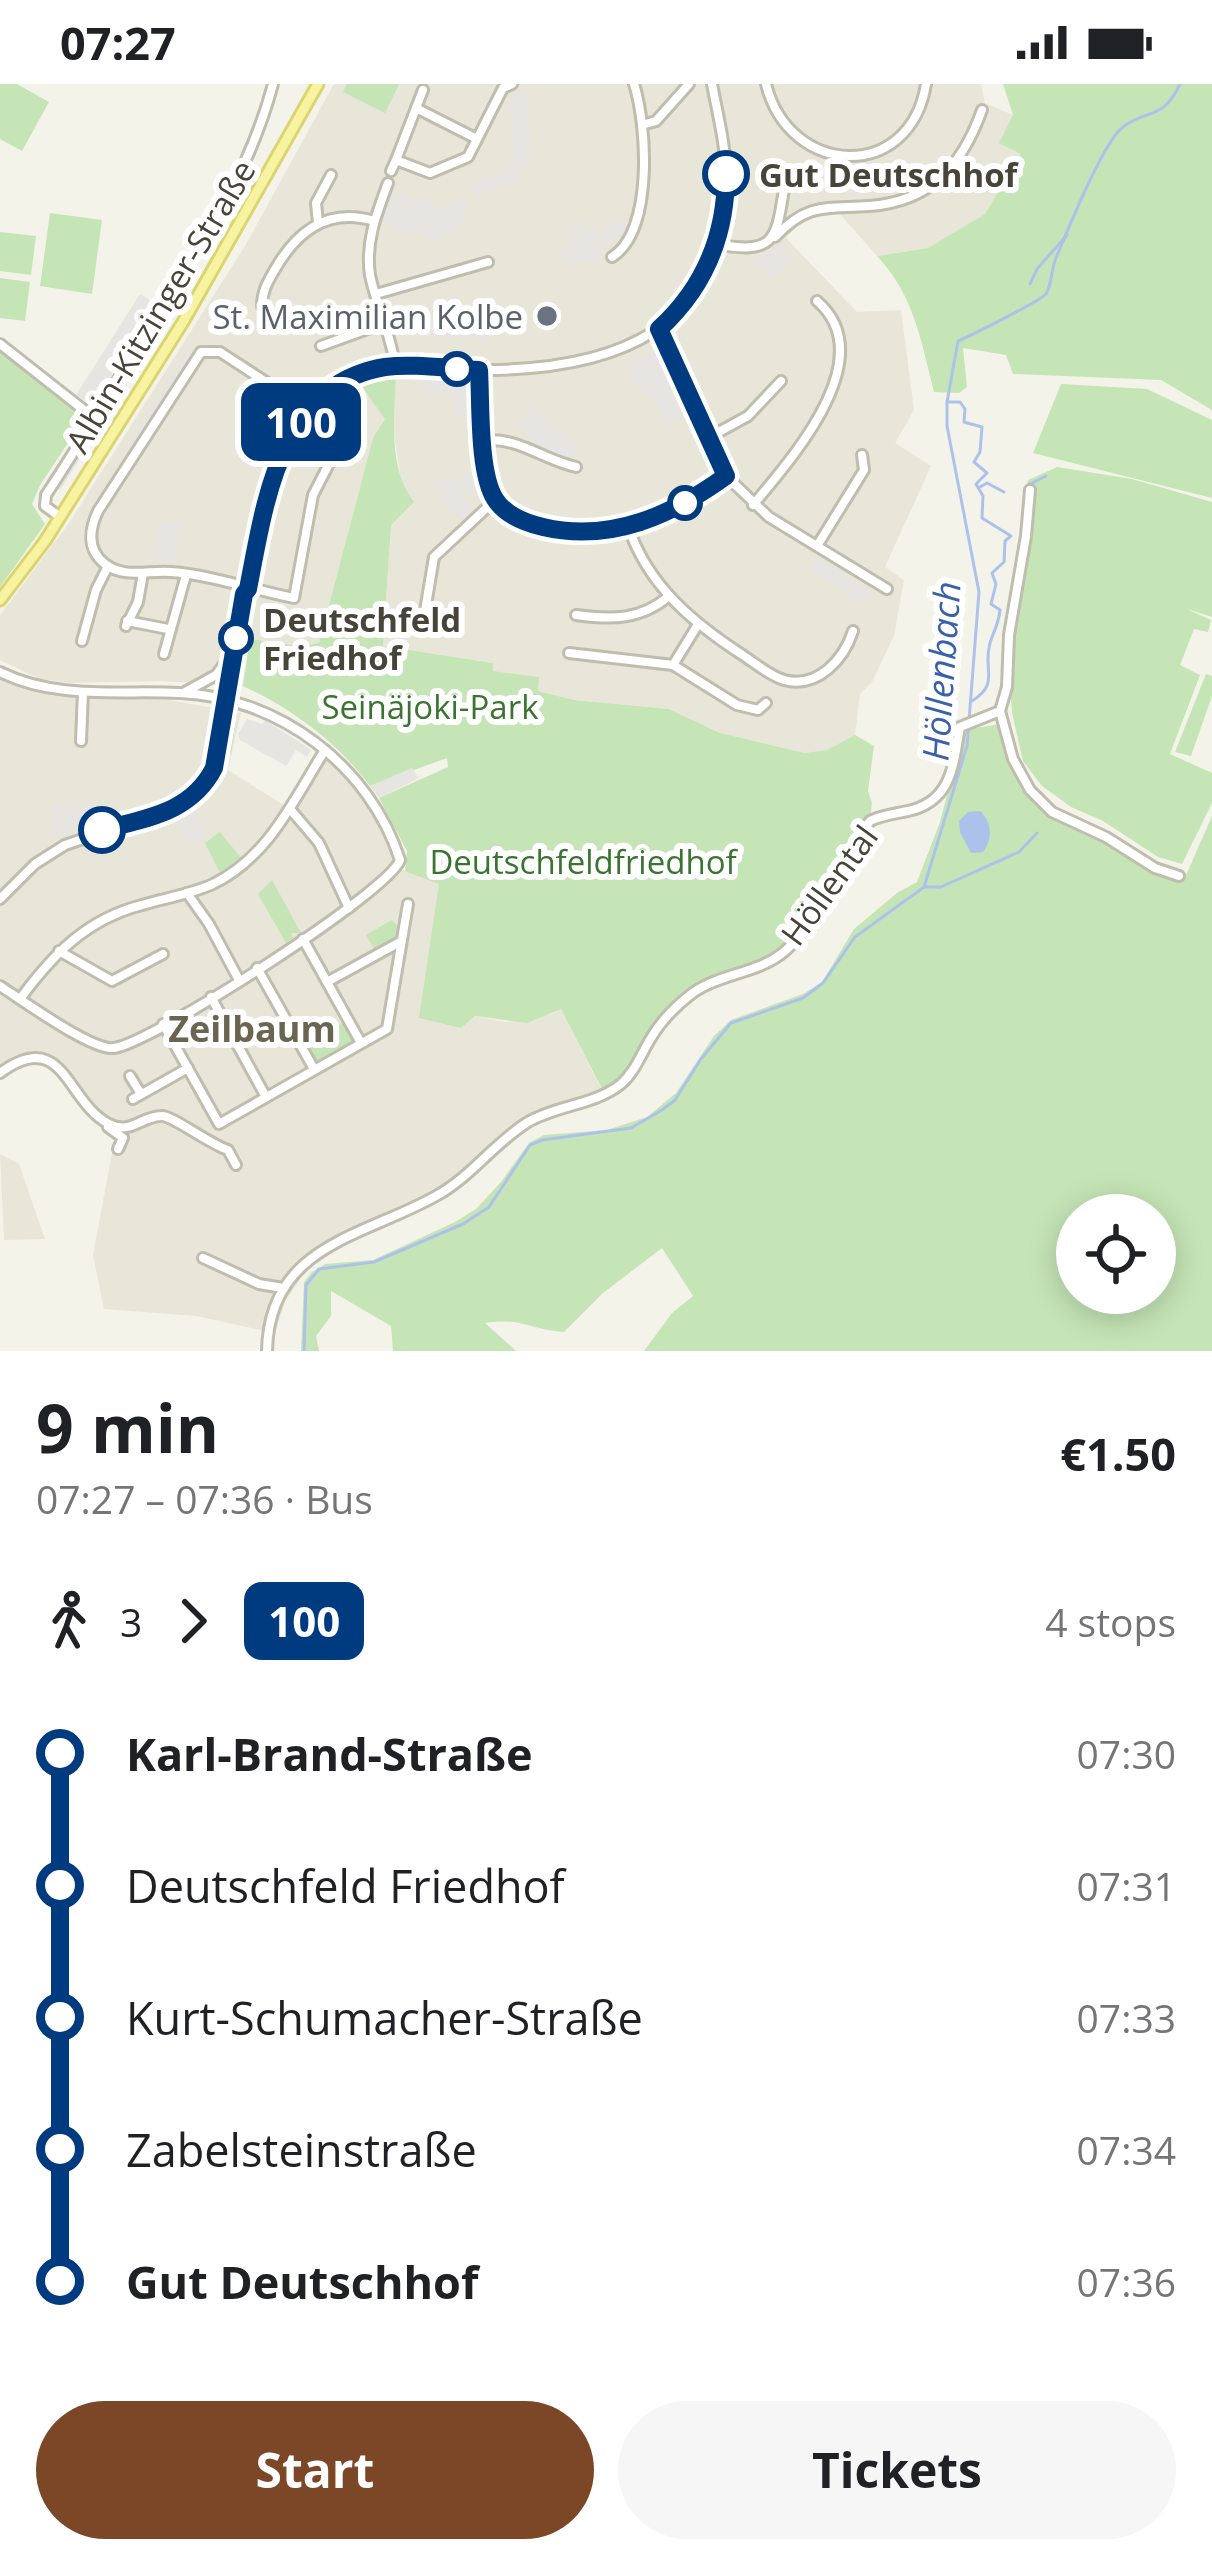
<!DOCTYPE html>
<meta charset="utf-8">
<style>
body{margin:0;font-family:"Open Sans",sans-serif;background:#f6f6f6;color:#202124;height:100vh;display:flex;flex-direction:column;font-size:45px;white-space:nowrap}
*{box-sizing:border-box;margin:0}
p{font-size:39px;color:#757577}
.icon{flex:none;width:66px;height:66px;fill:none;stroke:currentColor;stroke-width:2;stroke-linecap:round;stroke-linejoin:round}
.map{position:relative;height:1267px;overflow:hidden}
.drawer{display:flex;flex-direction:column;background:#fff;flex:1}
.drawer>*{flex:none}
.badge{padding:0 24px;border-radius:18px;font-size:42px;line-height:78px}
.buttons{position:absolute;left:1056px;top:1110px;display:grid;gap:24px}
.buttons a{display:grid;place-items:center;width:120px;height:120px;border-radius:50%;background:#fff;box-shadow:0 6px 30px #0003;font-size:60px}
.map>.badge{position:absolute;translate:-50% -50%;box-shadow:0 0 0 6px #fff}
.legs{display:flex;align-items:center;gap:18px;height:132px;padding:0 36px;font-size:39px}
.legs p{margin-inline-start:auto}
.overview{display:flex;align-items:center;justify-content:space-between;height:204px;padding:0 36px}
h1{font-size:66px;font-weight:700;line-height:90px}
.primary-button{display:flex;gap:24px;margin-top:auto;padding:24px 36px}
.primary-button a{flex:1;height:138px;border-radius:72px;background:#7b4727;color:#fff;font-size:48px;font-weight:700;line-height:138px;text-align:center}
.primary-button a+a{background:#f6f6f6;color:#202124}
ul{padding:0 36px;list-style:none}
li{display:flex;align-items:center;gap:42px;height:132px;font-size:45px}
li i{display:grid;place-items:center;width:18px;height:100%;margin:0 15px;background:currentColor}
li i::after{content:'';width:30px;height:30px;margin:-15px;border:9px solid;border-radius:50%;background:#fff}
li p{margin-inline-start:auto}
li:first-child i{background:linear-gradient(#0000 50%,currentColor 0)}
li:last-child i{background:linear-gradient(currentColor 50%,#0000 0)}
.status{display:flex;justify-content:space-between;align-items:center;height:84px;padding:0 60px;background:#fff;direction:ltr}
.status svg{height:33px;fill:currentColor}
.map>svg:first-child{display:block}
</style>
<div class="status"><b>07:27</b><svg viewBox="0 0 49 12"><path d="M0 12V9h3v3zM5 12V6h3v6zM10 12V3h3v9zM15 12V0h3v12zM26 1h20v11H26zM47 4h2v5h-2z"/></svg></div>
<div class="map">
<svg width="1212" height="1267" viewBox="0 0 1212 1267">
<rect width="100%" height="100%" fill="#f4f3ea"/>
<g fill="#e7e6d9">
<polygon points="334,0 981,0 985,19 1013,31 1022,70 985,130 951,153 928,164 877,172 832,121 801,137 786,154 857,228 901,226 914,326 895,359 931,382 885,483 904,496 894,552 872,598 860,610 855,651 827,666 804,669 779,665 720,649 669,625 574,616 538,607 538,593 492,587 493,579 383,562 391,441 402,403 393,342 395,292 386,335 373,354 319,559 301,562 250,555 243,602 161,597 69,599 40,595 0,576 0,531 69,439 245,162"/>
<polygon points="0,592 56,610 169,616 241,629 228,686 285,722 329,673 367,718 396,775 395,783 440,799 420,934 461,943 475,932 505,938 552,930 561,924 605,1013 532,1041 469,1096 434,1119 364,1148 311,1179 285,1218 275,1249 196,1232 104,1225 93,1171 115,1053 78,1015 59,984 38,978 13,986 0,997"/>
<polygon points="0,1070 19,1080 45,1155 4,1156"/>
</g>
<g fill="#c5e5b6" fill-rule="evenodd">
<polygon points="0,0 17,0 49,18 22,67 0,55"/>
<polygon points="347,0 399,0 385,29 343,8"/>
<path d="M1003 0H1212V326L1161 296 1013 290 1006 271 963 264 967 303 959 309 934 308C921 257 914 211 877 172L928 164 985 130 1021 70 999 59 1013 31Z"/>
<polygon points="50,129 102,136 92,210 40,202"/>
<polygon points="0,148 36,152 31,191 0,187"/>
<polygon points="0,194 30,198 25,237 0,234"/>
<polygon points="0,268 84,335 40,401 32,420 45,440 0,503"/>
<path d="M396 292C394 333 388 384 414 418L391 441 383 562 493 579V587L539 593 538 607 574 616 669 625 720 649 804 669 827 666 855 651 874 662 868 707 872 719 870 735 787 859 759 878 692 906 631 984 603 1007 561 925 527 939 475 932 461 944 419 934 439 800 405 787 407 767 379 714 448 683 447 674 370 702C337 658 294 626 243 602L250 555 301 562 319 559 373 354 385 335 362 303 383 293Z"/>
<polygon points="1061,300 1147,305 1212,336 1212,414 1033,369"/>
<polygon points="1057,383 1132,395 1212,418 1212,533 1187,525 1211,536 1208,548 1194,545 1180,581 1200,591 1170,670 1212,689 1212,719 1182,780 1158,773 1103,737 1071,723 1042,702 1023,677 1012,629 1006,546 1028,396"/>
<polygon points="1206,590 1212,592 1212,612 1191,672 1175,668"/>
<path d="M999 640 1020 695 1031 713 1046 728 1113 762 1154 791 1183 798 1212 732V1267H644L672 1229 693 1212 662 1164 603 1209 564 1248C530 1246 522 1233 485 1239L516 1267H393L391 1242 331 1207V1232L316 1252 319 1267H301L304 1198 312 1188 325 1180 373 1176 455 1138 476 1125 501 1098 529 1059 544 1051 607 1046 647 1033 676 1009 714 952 731 936 803 910 822 898 854 845 897 809 917 798 940 738 964 646ZM1077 1131H1155V1209H1077Z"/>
<polygon points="220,748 241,774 220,789 205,759"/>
<polygon points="272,796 301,849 291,849 293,854 286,859 258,810"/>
<polygon points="392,836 401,846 400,854 376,868 366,851"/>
<polygon points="346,937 355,959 318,980 304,960"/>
</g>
<g fill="#e6e5e1">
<polygon points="527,8 531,76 516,95 474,113 470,102 506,86 514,74 510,10 514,9 516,17 517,9"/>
<polygon points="392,104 446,126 450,117 465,114 467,122 459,146 435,158 380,136"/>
<polygon points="614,134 629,140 618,157 607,157 598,165 597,178 563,180 562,164 573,163 564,153 579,136 598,153"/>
<polygon points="778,157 791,174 774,195 751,176 768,169"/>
<polygon points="140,210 159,222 165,236 106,329 76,311"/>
<polygon points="422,235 488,238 487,255 421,252"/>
<polygon points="187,267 192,270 134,360 130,357"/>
<polygon points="656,268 686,332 664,341 651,309 643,312 627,280"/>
<polygon points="421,293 457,294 458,300 470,304 472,322 466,326 472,326 473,331 455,332 453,309 420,307"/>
<polygon points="532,323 577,361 579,367 571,376 542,367 515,341"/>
<polygon points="88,335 100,344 60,406 46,397"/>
<polygon points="478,389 481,406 463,410 461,405 458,410 459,415 463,412 474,423 463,437 440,414 442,410 433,398"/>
<polygon points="161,436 182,440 174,479 154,476"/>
<polygon points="818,473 870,506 861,519 809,487"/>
<polygon points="247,635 262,640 265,636 311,666 307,673 296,666 286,682 240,656 238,650"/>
<polygon points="412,684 419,694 379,714 370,702"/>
<polygon points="55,719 95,721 93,738 88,738 87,742 73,740 68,751 51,757"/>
<polygon points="192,727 206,745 202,748 205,753 193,760 190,756 185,757 176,736"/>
</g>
<path fill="#acc2eb" d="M980 727C992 738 993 755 983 768L971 769 960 748 959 737 968 728Z"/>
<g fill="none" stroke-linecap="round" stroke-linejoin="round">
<g stroke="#acc2eb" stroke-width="3">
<polyline points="1030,200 1037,185 1067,151"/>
<path d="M948 318H960L965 325 964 338 982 343 980 368 974 378 987 389 976 400 983 412 982 434 1011 452 1005 457 1004 478 992 489 996 500 991 520 1000 526C998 545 991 550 989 564 984 587 999 600 972 617"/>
<polyline points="1028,401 1046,392"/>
<polyline points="980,403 987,399 1004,408"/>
<polyline points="1091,742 1109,750"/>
<polyline points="924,803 941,803 1019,768 1037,749"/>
<path d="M304 1267 306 1201 319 1185 374 1178 463 1140 489 1123 530 1061 542 1056 631 1044 662 1026 675 1016 701 975 731 939 803 914 823 899 855 853 924 803 967 662 979 508 947 342V318L958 257C970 252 1042 216 1046 210 1052 201 1051 185 1056 174 1067 148 1103 58 1123 43 1147 24 1162 38 1180 0"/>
</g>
<defs>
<g id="minor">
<path d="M766 0C789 93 910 99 926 0"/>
<polyline points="423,6 396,76 430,89 468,73 503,4 512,0"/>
<polyline points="416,24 477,55"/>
<polyline points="642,41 656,37 689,0"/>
<polyline points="391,87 396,76"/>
<path d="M388 99C377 129 365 158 370 191 376 222 391 249 395 282"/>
<polyline points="318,139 316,119 331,91"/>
<path d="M775 153C808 118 826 125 869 122 930 118 962 82 982 26"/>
<path d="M716 160C778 172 776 153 785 99"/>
<path d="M612 173C654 147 647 41 634 0"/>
<polyline points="376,210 488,178"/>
<path d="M262 222C262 208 267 199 274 187 296 148 327 123 374 137"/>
<polyline points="659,245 726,392 769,433 887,505"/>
<polyline points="0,260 94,334"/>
<polyline points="321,262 387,238"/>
<path d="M479 286C481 318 478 389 495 415 505 431 526 439 543 443 610 459 672 431 726 392"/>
<path d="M309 326 220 268H201L98 427C89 446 87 466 105 480 125 495 148 486 171 488 212 491 253 506 294 514L313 411 331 376"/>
<polyline points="706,355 748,332 781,297"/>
<path d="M484 357C517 352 543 376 576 383"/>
<polyline points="1030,406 1026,452 1009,551 1007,603 1000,627 1013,675 1030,706 1052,728 1106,753 1155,784 1179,792"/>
<path d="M753 421C793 373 882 273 817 217"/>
<path d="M60 433 45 422 46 411C82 357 114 302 148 246 198 167 249 91 273 0"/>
<path d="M628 442C648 502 693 539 744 572 756 580 770 592 784 596 818 605 844 575 853 547"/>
<polyline points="817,462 864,386 862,371"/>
<polyline points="425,527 434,473 495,416"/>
<path d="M576 531C612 536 641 536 669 512"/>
<polyline points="127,537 168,545"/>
<polyline points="126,542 138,518 143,489"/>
<polyline points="82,557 96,506 108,482"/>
<polyline points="569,569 673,581 697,542"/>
<polyline points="164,570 186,491"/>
<polyline points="673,581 737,621 758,626 766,619"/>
<path d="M0 588C57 616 119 606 180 609 279 613 370 682 400 776 389 808 152 959 114 964 92 967 22 916 0 902"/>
<polyline points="185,608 216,591 229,574"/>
<polyline points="81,657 83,608"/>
<path d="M214 684 244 510 248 504C262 437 267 361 322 314 372 271 428 286 487 286 615 285 723 247 726 99 727 66 718 32 712 0"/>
<polyline points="290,725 319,759 349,824"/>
<polyline points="187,809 209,840 239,896"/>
<polyline points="0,815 35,780 65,761 178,723 205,700 224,667 249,506"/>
<polyline points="303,855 361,959"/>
<polyline points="59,867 112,897 163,870"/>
<polyline points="257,884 314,985"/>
<polyline points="327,898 400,858"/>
<polyline points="211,913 266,1013"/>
<path d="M20 915C53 870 87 835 142 821 166 814 191 810 213 800 269 773 294 715 325 666"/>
<polyline points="163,940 219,1040 387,945 408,820"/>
<path d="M0 989C64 942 66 1018 109 1040 131 1051 141 1032 162 1032 173 1032 209 1060 228 1066L236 1081"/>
<polyline points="130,992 141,1010"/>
<polyline points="133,1015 188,984"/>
<polyline points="108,1043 123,1054 118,1065"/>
<polyline points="203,1174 259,1200 283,1204"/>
<path d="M267 1267C269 1161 363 1153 436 1112 471 1093 494 1059 528 1038 557 1021 595 1021 621 1000 635 988 641 970 651 954 661 937 678 920 694 908 722 889 760 889 785 867 818 838 844 774 870 737 882 731 894 730 908 727 952 717 953 682 960 643L1000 627"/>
</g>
<polyline id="major" points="0,516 45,457 183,238 318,0"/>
</defs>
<use href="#minor" stroke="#bfbdad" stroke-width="14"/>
<use href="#major" stroke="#dbd571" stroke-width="15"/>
<use href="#minor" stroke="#fff" stroke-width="8"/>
<use href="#major" stroke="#f7f3a0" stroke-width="9"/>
</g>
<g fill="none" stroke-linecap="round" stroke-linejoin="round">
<defs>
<path id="line-1" d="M102 746C146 734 191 729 214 684L244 510 248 505C265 419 279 300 385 283 415 279 449 285 479 286 481 318 478 388 495 415 505 431 526 439 543 443 611 459 672 431 726 392L659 245C705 203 726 152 726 90"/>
</defs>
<use href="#line-1" stroke="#fff" stroke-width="27"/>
<use href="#line-1" stroke="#003b80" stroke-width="18"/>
</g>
<g fill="#fff" stroke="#003b80" stroke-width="6">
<circle cx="726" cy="90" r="21"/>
<circle cx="457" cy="285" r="15"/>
<circle cx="685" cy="419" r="15"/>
<circle cx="236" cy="554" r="15"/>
<circle cx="102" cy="746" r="21"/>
</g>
<circle fill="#6b7280" stroke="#fff" stroke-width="4.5" cx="547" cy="232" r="12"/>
<g text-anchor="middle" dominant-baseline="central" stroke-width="12" stroke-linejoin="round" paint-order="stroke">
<g font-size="33" font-weight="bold" fill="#474539" stroke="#fff" text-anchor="start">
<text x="759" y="90">Gut Deutschhof</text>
<text x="263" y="535">Deutschfeld<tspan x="263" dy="38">Friedhof</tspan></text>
</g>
<g font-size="33" fill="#474539" stroke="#fff">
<text transform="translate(160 222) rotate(-59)">Albin-Kitzinger-Straße</text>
<text transform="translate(829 801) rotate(-54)">Höllental</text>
</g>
<g font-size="33" fill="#5b616d" stroke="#fff" text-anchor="end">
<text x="523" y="232">St. Maximilian Kolbe</text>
</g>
<g font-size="33" fill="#397530" stroke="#fff">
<text x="430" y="622">Seinäjoki-Park</text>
<text x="583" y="777">Deutschfeldfriedhof</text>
</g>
<g font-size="36" font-style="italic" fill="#3960ac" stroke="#fff">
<text transform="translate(941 587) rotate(-86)">Höllenbach</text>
</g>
<g font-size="36" font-weight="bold" fill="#696551" stroke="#fff">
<text x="252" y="944">Zeilbaum</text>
</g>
</g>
</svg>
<div class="buttons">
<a><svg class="icon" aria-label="locate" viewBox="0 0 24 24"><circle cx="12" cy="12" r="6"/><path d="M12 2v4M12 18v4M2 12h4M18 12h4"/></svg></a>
</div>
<b class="badge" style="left:301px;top:338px;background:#003b80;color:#fff">100</b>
</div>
<section class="drawer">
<div class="overview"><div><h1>9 min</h1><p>07:27 – 07:36 · Bus</p></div><b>€1.50</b></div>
<div class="legs"><svg class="icon" aria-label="walk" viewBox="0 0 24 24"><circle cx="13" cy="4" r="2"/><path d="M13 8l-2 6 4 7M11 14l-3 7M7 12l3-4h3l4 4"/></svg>3<svg class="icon" aria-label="forward" viewBox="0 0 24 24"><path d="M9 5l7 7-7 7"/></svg><b class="badge" style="background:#003b80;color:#fff">100</b><p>4 stops</p></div>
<ul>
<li><i style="color:#003b80"></i><b>Karl-Brand-Straße</b><p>07:30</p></li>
<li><i style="color:#003b80"></i><span>Deutschfeld Friedhof</span><p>07:31</p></li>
<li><i style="color:#003b80"></i><span>Kurt-Schumacher-Straße</span><p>07:33</p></li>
<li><i style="color:#003b80"></i><span>Zabelsteinstraße</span><p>07:34</p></li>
<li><i style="color:#003b80"></i><b>Gut Deutschhof</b><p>07:36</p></li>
</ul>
<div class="primary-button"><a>Start</a><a>Tickets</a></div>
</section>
